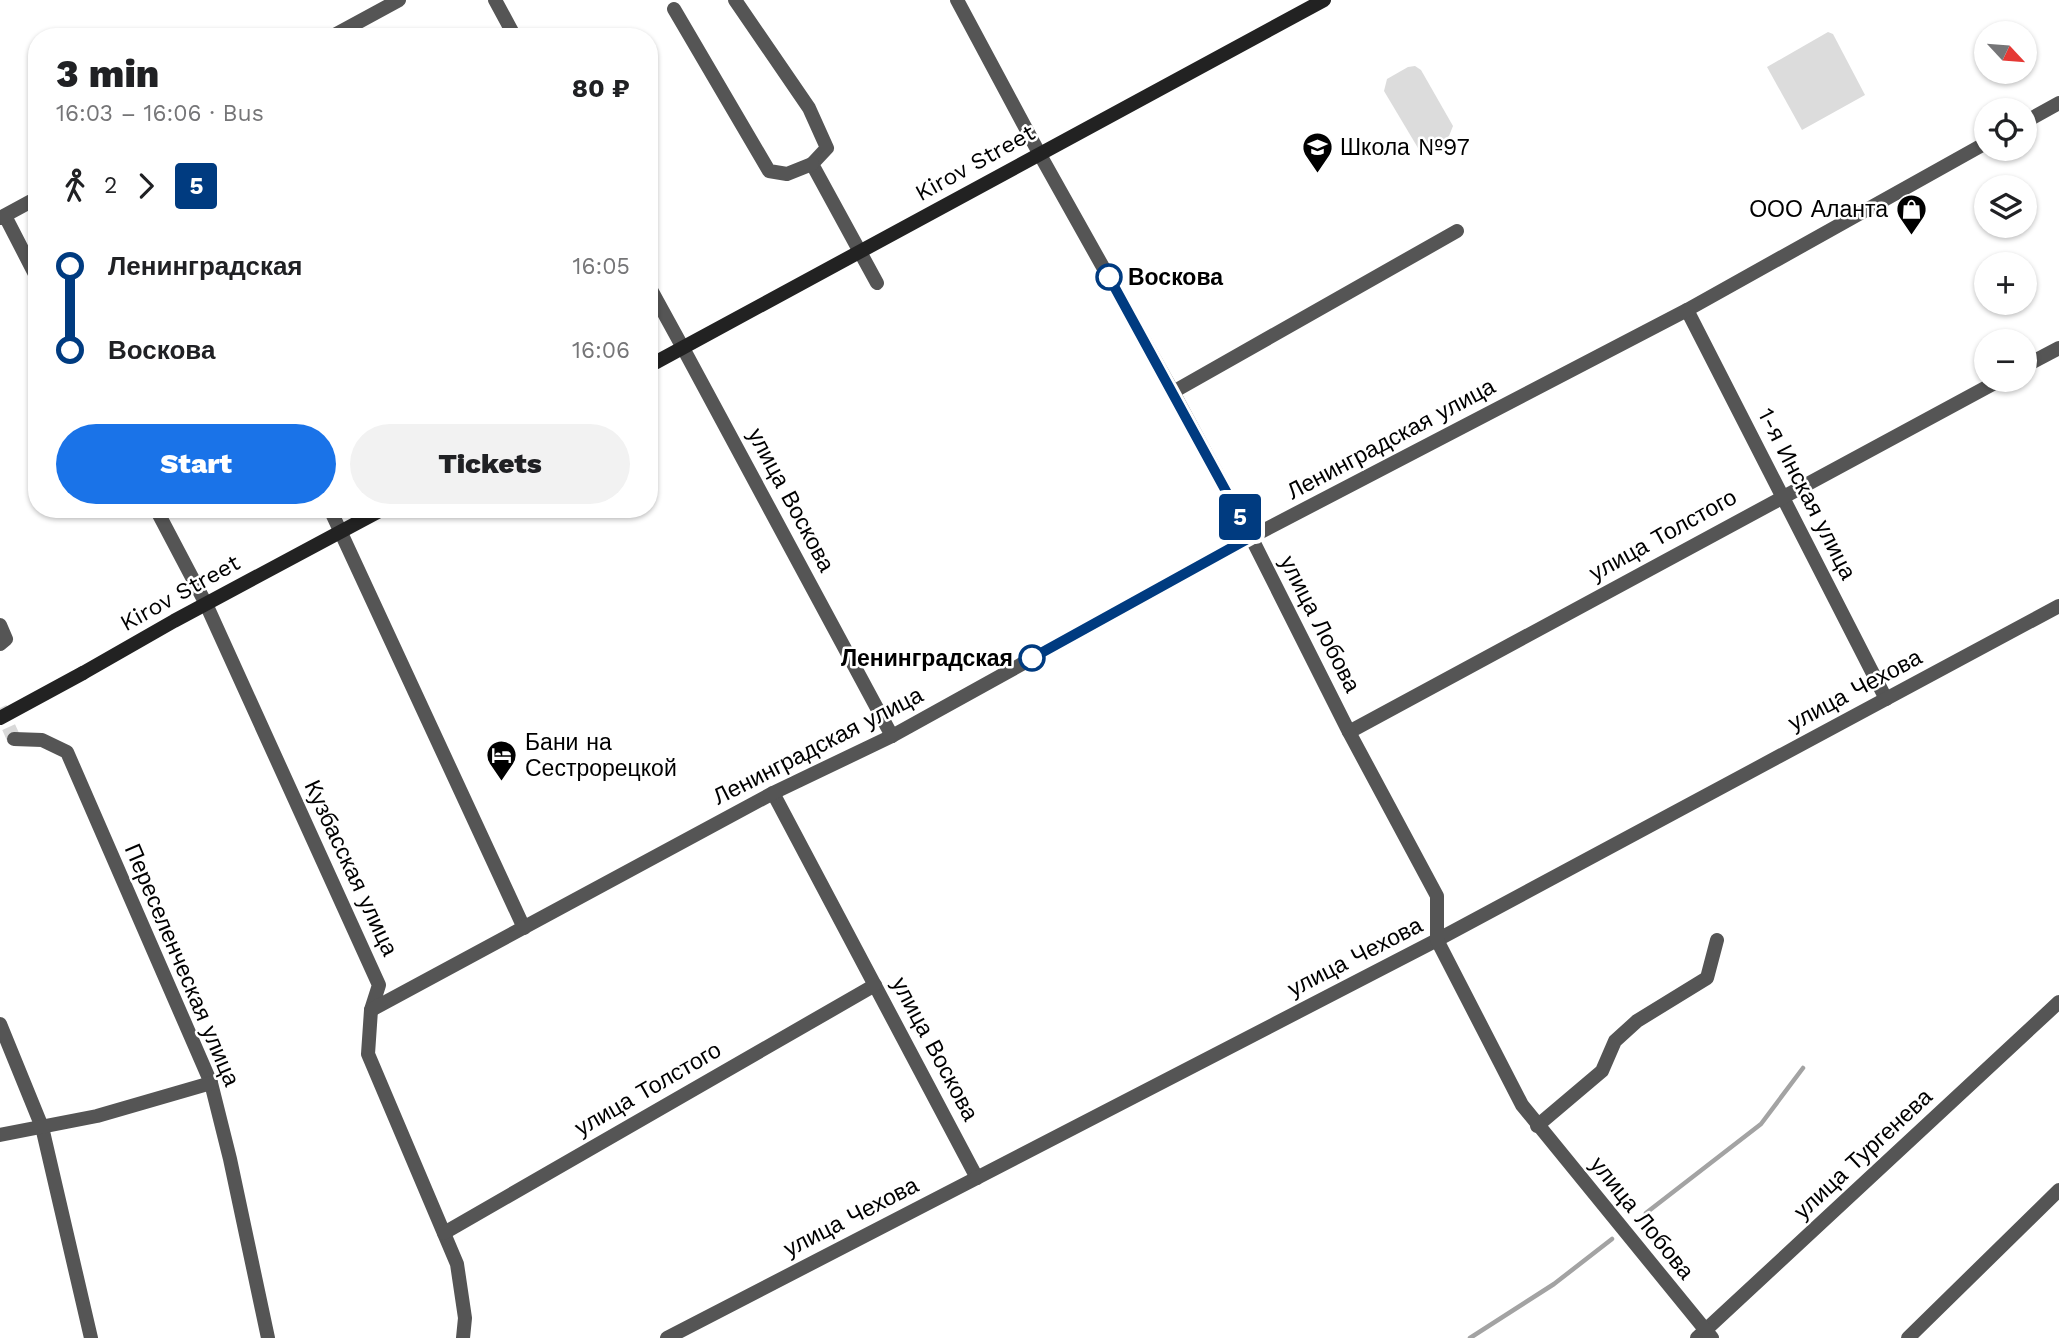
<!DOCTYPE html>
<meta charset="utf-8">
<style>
body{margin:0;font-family:"Work Sans",sans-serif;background:#f2f2f2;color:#202124;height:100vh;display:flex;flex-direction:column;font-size:26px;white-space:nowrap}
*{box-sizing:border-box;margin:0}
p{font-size:23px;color:#757577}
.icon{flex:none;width:38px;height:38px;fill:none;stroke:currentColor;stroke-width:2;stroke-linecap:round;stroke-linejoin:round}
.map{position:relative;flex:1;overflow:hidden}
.details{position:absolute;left:28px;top:28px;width:630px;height:490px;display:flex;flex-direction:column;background:#fff;border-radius:28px;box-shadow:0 2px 5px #0004}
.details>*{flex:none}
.badge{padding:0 14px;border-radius:5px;font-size:24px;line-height:46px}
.needle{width:46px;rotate:116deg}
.controls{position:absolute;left:1974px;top:21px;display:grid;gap:14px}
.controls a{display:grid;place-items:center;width:63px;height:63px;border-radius:50%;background:#fff;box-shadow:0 2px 5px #0004;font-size:35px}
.map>.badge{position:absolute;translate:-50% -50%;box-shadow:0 0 0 4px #fff}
.legs{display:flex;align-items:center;gap:10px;height:77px;padding:0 28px;font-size:23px}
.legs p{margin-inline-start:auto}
.head{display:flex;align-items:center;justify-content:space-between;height:119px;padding:0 28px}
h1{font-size:38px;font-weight:800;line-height:52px}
.button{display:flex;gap:14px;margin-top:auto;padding:14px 28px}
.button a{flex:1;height:80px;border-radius:42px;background:#1a73e8;color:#fff;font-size:28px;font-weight:800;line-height:80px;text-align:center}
.button a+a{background:#f2f2f2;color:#202124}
ul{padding:0 28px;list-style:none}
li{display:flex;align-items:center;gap:24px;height:84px;font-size:26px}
li i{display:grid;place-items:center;width:10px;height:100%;margin:0 9px;background:currentColor}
li i::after{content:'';width:18px;height:18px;margin:-9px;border:5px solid;border-radius:50%;background:#fff}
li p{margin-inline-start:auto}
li:first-child i{background:linear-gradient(#0000 50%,currentColor 0)}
li:last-child i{background:linear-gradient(currentColor 50%,#0000 0)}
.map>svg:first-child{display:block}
</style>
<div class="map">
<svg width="2059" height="1338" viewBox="0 0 2059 1338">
<rect width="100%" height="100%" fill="#fff"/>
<g fill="#dcdcdc">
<polygon points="1828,32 1833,34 1865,95 1802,130 1767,67"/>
<polygon points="1415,66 1421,70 1453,126 1449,136 1429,152 1418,148 1384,91 1387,79 1408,67"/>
</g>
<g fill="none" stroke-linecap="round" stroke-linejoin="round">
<g stroke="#a3a3a3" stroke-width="4.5">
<polyline points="1646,1213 1761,1124 1803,1068"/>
<polyline points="1470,1338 1554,1284 1612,1239"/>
</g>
<polyline stroke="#d9d9d9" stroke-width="14" stroke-dasharray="14 7" stroke-linecap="butt" points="0,708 14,739"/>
<g stroke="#555" stroke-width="14">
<polyline points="495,0 515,37"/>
<polyline points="735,0 809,108 827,148 812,164 877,283"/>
<polyline points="674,9 769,171 787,174 812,164"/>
<polyline points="331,37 399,0"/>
<polyline points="5,216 37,278"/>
<polyline points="0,218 37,198"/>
<polyline points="649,286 683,348"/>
<polyline points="1687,310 1886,699"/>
<polyline points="2025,366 2059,348"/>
<polyline points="1173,392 1457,231"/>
<polyline points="156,509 206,604 379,985 371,1010 368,1054 457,1264 465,1318 463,1338"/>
<polyline points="330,509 524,928"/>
<polyline points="0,625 6,639 0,644"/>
<polyline points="1349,732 2000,380"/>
<polyline points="14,739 42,740 67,752 211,1083 230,1159 268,1338"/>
<polyline points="773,793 977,1178"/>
<polyline points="371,1010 773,793 892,736"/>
<polyline points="0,1024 42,1127 91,1338"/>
<polyline points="1537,1126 1602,1071 1615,1041 1637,1021 1707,978 1717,940"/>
<polyline points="0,1135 97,1116 211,1083"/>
<polyline points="444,1233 875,985"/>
<polyline points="667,1338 1437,940 2059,606"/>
<polyline points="1697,1338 2059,1002"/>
<polyline points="1908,1338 2059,1190"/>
</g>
<g stroke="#555" stroke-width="14">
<polyline points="957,0 1039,153 1173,392 1251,537 1349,732 1437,896 1437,940 1522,1105 1712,1338"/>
<polyline points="2025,122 2059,103"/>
<polyline points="683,348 892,736 1251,537 1687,310 1986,143"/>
</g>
<g stroke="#222" stroke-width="14">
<polyline points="649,366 1324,0"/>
<polyline points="83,673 174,621 383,509"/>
</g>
<polyline stroke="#222" stroke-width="14" points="0,718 83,673"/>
</g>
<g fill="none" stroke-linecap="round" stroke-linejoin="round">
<defs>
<polyline id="line-1" points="1032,658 1251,537 1109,277"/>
</defs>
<use href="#line-1" stroke="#fff" stroke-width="16"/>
<use href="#line-1" stroke="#003b80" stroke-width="10"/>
</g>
<defs>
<symbol id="school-pin" viewBox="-11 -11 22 30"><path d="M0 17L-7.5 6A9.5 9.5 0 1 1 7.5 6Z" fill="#000" stroke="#fff"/><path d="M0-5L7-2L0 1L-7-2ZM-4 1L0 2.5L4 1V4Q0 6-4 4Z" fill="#fff"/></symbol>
<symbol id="shop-pin" viewBox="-11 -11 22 30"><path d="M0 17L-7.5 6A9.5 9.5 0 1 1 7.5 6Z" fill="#000" stroke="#fff"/><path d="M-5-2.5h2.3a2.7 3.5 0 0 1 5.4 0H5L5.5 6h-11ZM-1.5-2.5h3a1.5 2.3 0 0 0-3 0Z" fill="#fff"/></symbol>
<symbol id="hotel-pin" viewBox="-11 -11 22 30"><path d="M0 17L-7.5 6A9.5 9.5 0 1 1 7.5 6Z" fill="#000" stroke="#fff"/><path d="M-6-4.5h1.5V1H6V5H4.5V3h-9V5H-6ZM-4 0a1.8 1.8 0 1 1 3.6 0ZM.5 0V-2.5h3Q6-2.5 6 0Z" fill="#fff"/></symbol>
</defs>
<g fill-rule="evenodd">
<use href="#school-pin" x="1300" y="130" width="35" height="47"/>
<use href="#shop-pin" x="1894" y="192" width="35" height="47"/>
<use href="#hotel-pin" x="484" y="738" width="35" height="47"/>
</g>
<g fill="#fff" stroke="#003b80" stroke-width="3.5">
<circle cx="1109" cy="277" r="12"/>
<circle cx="1032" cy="658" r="12"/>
</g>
<g text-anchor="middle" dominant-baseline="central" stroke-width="5" stroke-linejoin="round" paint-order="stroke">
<g font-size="23" fill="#000" stroke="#fff" text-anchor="start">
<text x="1340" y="147">Школа №97</text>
<text x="1888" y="209" text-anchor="end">ООО Аланта</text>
<text x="525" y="742">Бани на<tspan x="525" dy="26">Сестрорецкой</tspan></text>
</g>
<g font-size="23" fill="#000" stroke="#fff">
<text transform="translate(975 163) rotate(-29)">Kirov Street</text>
<text transform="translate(1391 439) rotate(-28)">Ленинградская улица</text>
<text transform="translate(1807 494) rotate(63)">1-я Инская улица</text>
<text transform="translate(791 500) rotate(62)">улица Воскова</text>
<text transform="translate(1663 535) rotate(-29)">улица Толстого</text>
<text transform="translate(180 593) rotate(-29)">Kirov Street</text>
<text transform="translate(1320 624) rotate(63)">улица Лобова</text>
<text transform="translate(1855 690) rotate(-28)">улица Чехова</text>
<text transform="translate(818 746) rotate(-27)">Ленинградская улица</text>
<text transform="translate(351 868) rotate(65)">Кузбасская улица</text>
<text transform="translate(1355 957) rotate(-27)">улица Чехова</text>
<text transform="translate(182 965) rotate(67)">Переселенческая улица</text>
<text transform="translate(935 1049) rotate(62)">улица Воскова</text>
<text transform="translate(648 1089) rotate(-30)">улица Толстого</text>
<text transform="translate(1863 1154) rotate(-43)">улица Тургенева</text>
<text transform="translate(851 1217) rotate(-27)">улица Чехова</text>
<text transform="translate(1642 1218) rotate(51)">улица Лобова</text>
</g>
<g font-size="23" font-weight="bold" fill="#000" stroke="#fff" text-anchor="start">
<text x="1128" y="277">Воскова</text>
<text x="1013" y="658" text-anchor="end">Ленинградская</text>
</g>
</g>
</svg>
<div class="controls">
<a><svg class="needle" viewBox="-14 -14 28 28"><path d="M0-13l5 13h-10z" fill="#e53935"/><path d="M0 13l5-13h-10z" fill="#757577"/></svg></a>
<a><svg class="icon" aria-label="locate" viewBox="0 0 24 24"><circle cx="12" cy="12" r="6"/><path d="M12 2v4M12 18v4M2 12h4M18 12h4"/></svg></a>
<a><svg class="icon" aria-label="layers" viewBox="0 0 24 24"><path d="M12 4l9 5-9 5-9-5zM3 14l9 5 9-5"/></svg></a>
<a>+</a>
<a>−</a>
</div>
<b class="badge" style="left:1240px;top:517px;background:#003b80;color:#fff">5</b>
<section class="details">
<div class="head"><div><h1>3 min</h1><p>16:03 – 16:06 · Bus</p></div><b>80 ₽</b></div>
<div class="legs"><svg class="icon" aria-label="walk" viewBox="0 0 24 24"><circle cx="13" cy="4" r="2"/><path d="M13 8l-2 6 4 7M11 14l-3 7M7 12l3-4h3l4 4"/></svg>2<svg class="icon" aria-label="forward" viewBox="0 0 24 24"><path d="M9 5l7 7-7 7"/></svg><b class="badge" style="background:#003b80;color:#fff">5</b></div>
<ul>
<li><i style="color:#003b80"></i><b>Ленинградская</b><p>16:05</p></li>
<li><i style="color:#003b80"></i><b>Воскова</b><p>16:06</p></li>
</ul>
<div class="button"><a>Start</a><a>Tickets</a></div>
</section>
</div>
